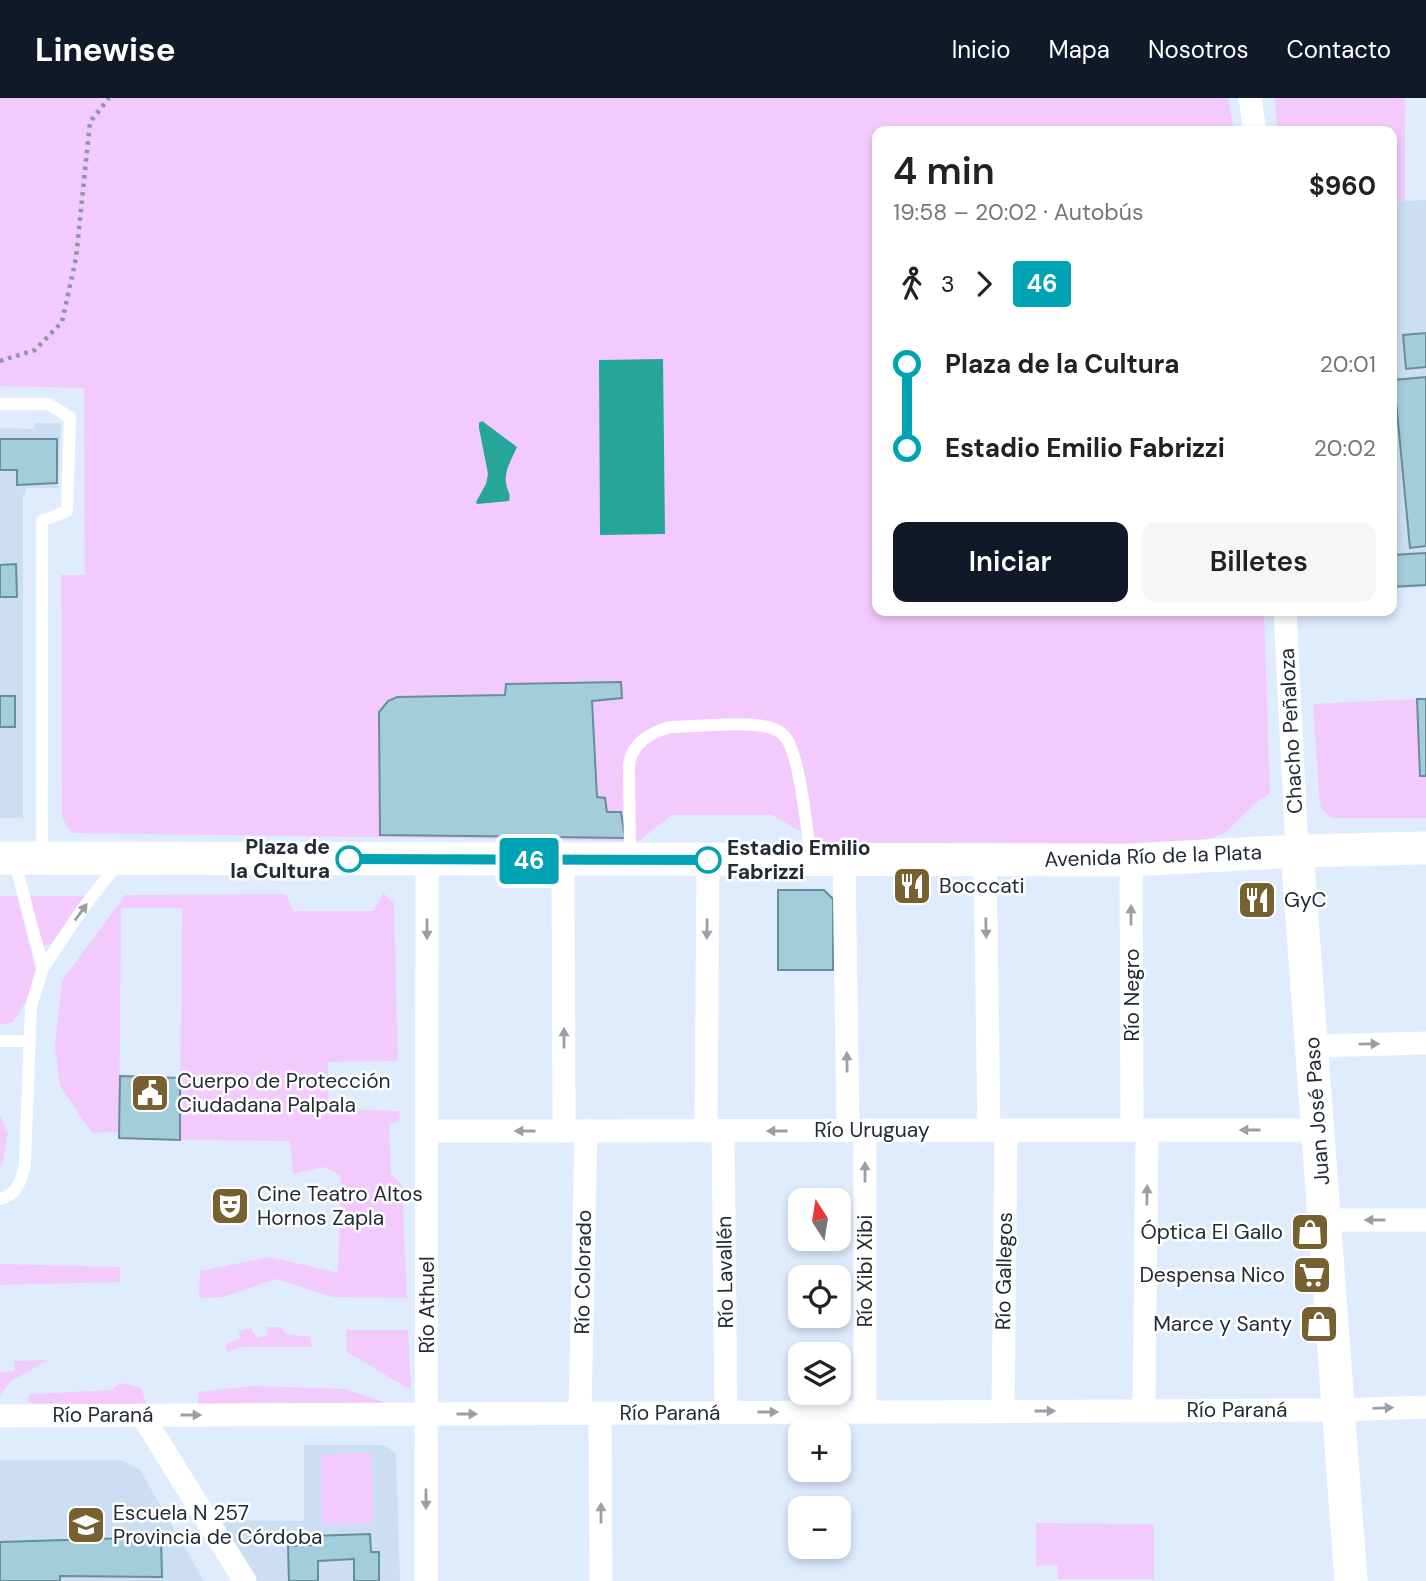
<!DOCTYPE html>
<html lang="es">
<meta charset="utf-8">
<style>
body{margin:0;font-family:"DM Sans",sans-serif;background:#f6f6f6;color:#222;height:100vh;display:flex;flex-direction:column;font-size:26px;white-space:nowrap}
*{box-sizing:border-box;margin:0}
p{font-size:23px;color:#767676}
.icon{flex:none;width:38px;height:38px;fill:none;stroke:currentColor;stroke-width:2;stroke-linecap:round;stroke-linejoin:round}
.map{position:relative;flex:1;overflow:hidden}
.sheet{position:absolute;left:872px;top:28px;width:525px;height:490px;display:flex;flex-direction:column;background:#fff;border-radius:14px;box-shadow:0 4px 10px #0003}
.sheet>*{flex:none}
.badge{padding:0 14px;border-radius:5px;font-size:24px;line-height:46px}
.needle{width:46px;rotate:348deg}
.fabs{position:absolute;left:788px;top:1090px;display:grid;gap:14px}
.fabs a{display:grid;place-items:center;width:63px;height:63px;border-radius:14px;background:#fff;box-shadow:0 4px 10px #0003;font-size:35px}
.map>.badge{position:absolute;translate:-50% -50%;box-shadow:0 0 0 4px #fff}
.legs{display:flex;align-items:center;gap:10px;height:77px;padding:0 21px;font-size:23px}
.legs p{margin-inline-start:auto}
.overview{display:flex;align-items:center;justify-content:space-between;height:119px;padding:0 21px}
h1{font-size:38px;font-weight:600;line-height:52px}
.primary-button{display:flex;gap:14px;margin-top:auto;padding:14px 21px}
.primary-button a{flex:1;height:80px;border-radius:14px;background:#111827;color:#fff;font-size:28px;font-weight:600;line-height:80px;text-align:center}
.primary-button a+a{background:#f6f6f6;color:#222}
ul{padding:0 21px;list-style:none}
li{display:flex;align-items:center;gap:24px;height:84px;font-size:26px}
li i{display:grid;place-items:center;width:10px;height:100%;margin:0 9px;background:currentColor}
li i::after{content:'';width:18px;height:18px;margin:-9px;border:5px solid;border-radius:50%;background:#fff}
li p{margin-inline-start:auto}
li:first-child i{background:linear-gradient(#0000 50%,currentColor 0)}
li:last-child i{background:linear-gradient(currentColor 50%,#0000 0)}
header{display:flex;align-items:center;gap:42px;box-sizing:border-box;height:98px;padding:0 35px;background:#111827;color:#fff}
header strong{font-size:33px}
nav{display:flex;gap:38px;margin-inline-start:auto;font-size:24px}
.map>svg:first-child{display:block}
</style>
<header>
<strong>Linewise</strong>
<nav><a>Inicio</a><a>Mapa</a><a>Nosotros</a><a>Contacto</a></nav>
</header>
<div class="map">
<svg width="1426" height="1483" viewBox="0 0 1426 1483">
<rect width="100%" height="100%" fill="#deecfe"/>
<g fill="#ccdef1">
<polygon points="1426,102 1426,489 1391,491 1391,104"/>
<polygon points="35,325 61,325 58,390 26,390 25,396 23,397 23,720 0,720 0,330 34,331"/>
<polygon points="304,1347 385,1347 396,1356 400,1483 245,1483 208,1422 304,1423"/>
<polygon points="0,1362 121,1362 140,1372 204,1483 0,1483"/>
</g>
<g fill="#f3cafe">
<polygon points="0,0 1228,0 1234,33 877,33 877,513 1264,513 1270,696 1261,700 1225,735 1192,747 820,745 772,717 672,717 639,743 72,735 62,720 61,477 85,477 84,290 0,288"/>
<polygon points="1275,0 1405,0 1405,103 1391,104 1391,33 1277,33"/>
<polygon points="1417,601 1420,678 1426,678 1426,720 1331,720 1321,710 1319,695 1313,606"/>
<polygon points="383,795 394,805 398,963 328,964 328,1011 399,1013 400,1022 389,1027 391,1076 402,1087 407,1200 332,1199 276,1181 223,1199 199,1200 200,1173 270,1159 338,1175 341,1078 325,1069 293,1076 290,1043 180,1042 182,810 121,810 119,1034 92,1035 60,988 55,949 62,883 125,797 286,796 293,813 374,813"/>
<polygon points="0,798 17,798 35,870 32,894 13,924 0,927"/>
<polygon points="29,798 86,798 51,846 42,848"/>
<polygon points="0,1016 8,1035 3,1064 0,1067"/>
<polygon points="0,1166 120,1169 120,1184 0,1187"/>
<polygon points="266,1229 281,1229 286,1236 310,1239 312,1249 241,1249 227,1254 225,1247 240,1240 239,1233 251,1230 257,1240 268,1237"/>
<polygon points="346,1232 408,1232 411,1292 347,1254"/>
<polygon points="47,1262 10,1284 0,1297 0,1274 14,1273 14,1263"/>
<polygon points="121,1285 141,1290 147,1307 28,1305 30,1296 111,1292"/>
<polygon points="253,1288 345,1291 399,1309 198,1307 199,1294"/>
<polygon points="372,1355 373,1426 322,1427 321,1356"/>
<polygon points="1036,1425 1154,1426 1154,1481 1058,1481 1058,1467 1036,1468"/>
</g>
<g fill="#26a599">
<polygon points="663,261 665,436 600,437 599,262"/>
<path d="M482 323 517 349C512 361 504 372 506 385 507 393 511 395 509 403L477 406 476 404 486 386 488 376 479 330V325Z"/>
</g>
<g fill="#a4cdda" stroke="#678e9a" stroke-width="2">
<polygon points="1426,235 1426,269 1406,271 1403,237"/>
<polygon points="1426,279 1426,448 1410,450 1394,282"/>
<polygon points="0,341 57,341 57,385 17,387 17,372 0,372"/>
<polygon points="1426,455 1426,487 1391,489 1391,457"/>
<polygon points="16,466 17,499 0,499 0,467"/>
<polygon points="621,584 622,600 592,603 597,699 605,700 607,714 621,714 625,740 380,737 379,614 388,603 397,599 505,597 506,586"/>
<rect x="0" y="598" width="15" height="31"/>
<polygon points="1417,601 1426,601 1426,678 1420,678"/>
<polygon points="778,792 824,792 833,801 833,872 778,872"/>
<polygon points="120,978 180,980 180,1042 119,1040"/>
<polygon points="370,1436 371,1454 379,1454 379,1483 354,1483 354,1461 318,1463 318,1483 289,1483 288,1448 313,1447 313,1438"/>
<polygon points="161,1439 162,1479 60,1478 60,1483 0,1483 0,1444"/>
</g>
<g fill="none" stroke-linecap="round" stroke-linejoin="round">
<polyline stroke="#8c97a6" stroke-width="4.5" stroke-dasharray="3.5 5" stroke-linecap="butt" points="0,263 35,252 62,224 76,160 90,24 109,0"/>
<g stroke="#fff" stroke-width="12">
<polyline points="0,306 48,306 70,319 67,413 42,423 42,760"/>
<path d="M630 760 629 666C633 644 650 635 670 629 695 629 749 622 771 630 778 632 784 636 788 643 801 667 806 729 811 758"/>
<polyline points="14,761 43,870"/>
<polyline points="0,943 29,943"/>
<path d="M0 1101C17 1097 22 1082 25 1066L31 908 43 870 81 813 118 765"/>
</g>
<g stroke="#fff" stroke-width="23">
<polyline points="1250,0 1255,33"/>
<polyline points="1285,513 1297,753"/>
<polyline points="844,762 848,1033"/>
<polyline points="985,762 989,1032"/>
<polyline points="1131,762 1132,1032"/>
<polyline points="563,763 564,1033"/>
<polyline points="1313,948 1426,945"/>
<polyline points="427,1033 1318,1032"/>
<polyline points="706,1033 708,762"/>
<polyline points="723,1033 726,1314"/>
<polyline points="1324,1122 1426,1122"/>
<polyline points="1003,1313 1006,1032"/>
<polyline points="1144,1313 1147,1032"/>
<polyline points="865,1314 865,1032"/>
<polyline points="580,1315 586,1033"/>
<polyline points="600,1315 601,1483"/>
<polyline points="142,1317 245,1483"/>
<polyline points="0,1318 1339,1312 1426,1309"/>
<polyline points="426,1483 427,763"/>
</g>
<g stroke="#fff" stroke-width="33">
<polyline points="1297,753 1351,1483"/>
<polyline points="0,760 1131,762 1297,753 1426,750"/>
</g>
</g>
<defs><path id="oneway-solid" d="M-6-.8H1V-3.2L6.5 0L1 3.2V.8H-6Z" transform="scale(1.75)"/></defs>
<g fill="#9ca0a5">
<use href="#oneway-solid" transform="translate(81 814) rotate(-54)"/>
<use href="#oneway-solid" transform="translate(1131 817) rotate(-90)"/>
<use href="#oneway-solid" transform="translate(986 830) rotate(89)"/>
<use href="#oneway-solid" transform="translate(427 831) rotate(90)"/>
<use href="#oneway-solid" transform="translate(707 831) rotate(91)"/>
<use href="#oneway-solid" transform="translate(564 940) rotate(-90)"/>
<use href="#oneway-solid" transform="translate(1369 946) rotate(-1)"/>
<use href="#oneway-solid" transform="translate(847 964) rotate(-91)"/>
<use href="#oneway-solid" transform="translate(1250 1032) rotate(180)"/>
<use href="#oneway-solid" transform="translate(525 1033) rotate(180)"/>
<use href="#oneway-solid" transform="translate(777 1033) rotate(180)"/>
<use href="#oneway-solid" transform="translate(865 1074) rotate(-90)"/>
<use href="#oneway-solid" transform="translate(1147 1097) rotate(-89)"/>
<use href="#oneway-solid" transform="translate(1375 1122) rotate(-180)"/>
<use href="#oneway-solid" transform="translate(1383 1310) rotate(-2)"/>
<use href="#oneway-solid" transform="translate(1045 1313)"/>
<use href="#oneway-solid" transform="translate(768 1314)"/>
<use href="#oneway-solid" transform="translate(467 1316)"/>
<use href="#oneway-solid" transform="translate(191 1317)"/>
<use href="#oneway-solid" transform="translate(426 1401) rotate(90)"/>
<use href="#oneway-solid" transform="translate(601 1415) rotate(-90)"/>
</g>
<g fill="none" stroke-linecap="round" stroke-linejoin="round">
<defs>
<polyline id="line-1" points="349,761 708,762"/>
</defs>
<use href="#line-1" stroke="#fff" stroke-width="16"/>
<use href="#line-1" stroke="#00a3b4" stroke-width="10"/>
</g>
<defs>
<symbol id="restaurant-square" viewBox="-11 -11 22 22"><rect x="-9" y="-9" width="18" height="18" rx="4" fill="#776131" stroke="#fff"/><path d="M-5-6h1v4h1v-4h1v4h1v-4h1v5L-1.5 .5V6h-2V.5L-5-1ZM5-6V6H3V1.5H1.5Q1.5-4 5-6Z" fill="#fff"/></symbol>
<symbol id="civic-square" viewBox="-11 -11 22 22"><rect x="-9" y="-9" width="18" height="18" rx="4" fill="#776131" stroke="#fff"/><path d="M-.6-6.5H3V-4.5H.6V-3L4-1V1h2V6H-6V1h2V-1L-.6-3ZM-1.2 2.5V6h2.4V2.5Z" fill="#fff"/></symbol>
<symbol id="theatre-square" viewBox="-11 -11 22 22"><rect x="-9" y="-9" width="18" height="18" rx="4" fill="#776131" stroke="#fff"/><path d="M-5-5.5Q0-4 5-5.5V0Q5 5 0 6Q-5 5-5 0ZM-3.3-2.5H-1v1.5H-3.3ZM1-2.5H3.3v1.5H1ZM-2.8 1Q0 5.5 2.8 1Z" fill="#fff"/></symbol>
<symbol id="shop-square" viewBox="-11 -11 22 22"><rect x="-9" y="-9" width="18" height="18" rx="4" fill="#776131" stroke="#fff"/><path d="M-5-2.5h2.3a2.7 3.5 0 0 1 5.4 0H5L5.5 6h-11ZM-1.5-2.5h3a1.5 2.3 0 0 0-3 0Z" fill="#fff"/></symbol>
<symbol id="supermarket-square" viewBox="-11 -11 22 22"><rect x="-9" y="-9" width="18" height="18" rx="4" fill="#776131" stroke="#fff"/><path d="M-6-5.5h2.5l.6 2H6L4.5 2H-2.5L-4.4-4H-6ZM-1.5 3.2a1.3 1.3 0 1 0 .1 0ZM3 3.2a1.3 1.3 0 1 0 .1 0Z" fill="#fff"/></symbol>
<symbol id="school-square" viewBox="-11 -11 22 22"><rect x="-9" y="-9" width="18" height="18" rx="4" fill="#776131" stroke="#fff"/><path d="M0-5L7-2L0 1L-7-2ZM-4 1L0 2.5L4 1V4Q0 6-4 4Z" fill="#fff"/></symbol>
</defs>
<g fill-rule="evenodd">
<use href="#restaurant-square" x="890" y="766" width="44" height="44"/>
<use href="#restaurant-square" x="1235" y="780" width="44" height="44"/>
<use href="#civic-square" x="128" y="973" width="44" height="44"/>
<use href="#theatre-square" x="208" y="1086" width="44" height="44"/>
<use href="#shop-square" x="1288" y="1112" width="44" height="44"/>
<use href="#supermarket-square" x="1290" y="1155" width="44" height="44"/>
<use href="#shop-square" x="1297" y="1204" width="44" height="44"/>
<use href="#school-square" x="64" y="1405" width="44" height="44"/>
</g>
<g fill="#fff" stroke="#00a3b4" stroke-width="3.5">
<circle cx="349" cy="761" r="12"/>
<circle cx="708" cy="762" r="12"/>
</g>
<g text-anchor="middle" dominant-baseline="central" stroke-width="5" stroke-linejoin="round" paint-order="stroke">
<g font-size="21" fill="#222b36" stroke="#fff">
<text transform="translate(1291 633) rotate(-93)">Chacho Peñaloza</text>
<text transform="translate(1153 758) rotate(-2)">Avenida Río de la Plata</text>
<text transform="translate(1132 897) rotate(-90)">Río Negro</text>
<text transform="translate(1317 1013) rotate(-94)">Juan José Paso</text>
<text x="872" y="1032">Río Uruguay</text>
<text transform="translate(865 1173) rotate(-90)">Río Xibi Xibi</text>
<text transform="translate(1004 1173) rotate(-89)">Río Gallegos</text>
<text transform="translate(583 1174) rotate(-89)">Río Colorado</text>
<text transform="translate(725 1174) rotate(-91)">Río Lavallén</text>
<text transform="translate(427 1207) rotate(-90)">Río Athuel</text>
<text x="1237" y="1312">Río Paraná</text>
<text x="670" y="1315">Río Paraná</text>
<text x="103" y="1317">Río Paraná</text>
</g>
<g font-size="21" font-weight="bold" fill="#222b36" stroke="#fff" text-anchor="end">
<text x="330" y="749">Plaza de<tspan x="330" dy="24">la Cultura</tspan></text>
<text x="727" y="750" text-anchor="start">Estadio Emilio<tspan x="727" dy="24">Fabrizzi</tspan></text>
</g>
<g font-size="21" fill="#222b36" stroke="#fff" text-anchor="start">
<text x="939" y="788">Bocccati</text>
<text x="1284" y="802">GyC</text>
<text x="177" y="983">Cuerpo de Protección<tspan x="177" dy="24">Ciudadana Palpala</tspan></text>
<text x="257" y="1096">Cine Teatro Altos<tspan x="257" dy="24">Hornos Zapla</tspan></text>
<text x="1283" y="1134" text-anchor="end">Óptica El Gallo</text>
<text x="1285" y="1177" text-anchor="end">Despensa Nico</text>
<text x="1292" y="1226" text-anchor="end">Marce y Santy</text>
<text x="113" y="1415">Escuela N 257<tspan x="113" dy="24">Provincia de Córdoba</tspan></text>
</g>
</g>
</svg>
<div class="fabs">
<a><svg class="needle" viewBox="-14 -14 28 28"><path d="M0-13l5 13h-10z" fill="#e53935"/><path d="M0 13l5-13h-10z" fill="#767676"/></svg></a>
<a><svg class="icon" aria-label="locate" viewBox="0 0 24 24"><circle cx="12" cy="12" r="6"/><path d="M12 2v4M12 18v4M2 12h4M18 12h4"/></svg></a>
<a><svg class="icon" aria-label="layers" viewBox="0 0 24 24"><path d="M12 4l9 5-9 5-9-5zM3 14l9 5 9-5"/></svg></a>
<a>+</a>
<a>−</a>
</div>
<b class="badge" style="left:529px;top:763px;background:#00a3b4;color:#fff">46</b>
<section class="sheet">
<div class="overview"><div><h1>4 min</h1><p>19:58 – 20:02 · Autobús</p></div><b>$960</b></div>
<div class="legs"><svg class="icon" aria-label="walk" viewBox="0 0 24 24"><circle cx="13" cy="4" r="2"/><path d="M13 8l-2 6 4 7M11 14l-3 7M7 12l3-4h3l4 4"/></svg>3<svg class="icon" aria-label="forward" viewBox="0 0 24 24"><path d="M9 5l7 7-7 7"/></svg><b class="badge" style="background:#00a3b4;color:#fff">46</b></div>
<ul>
<li><i style="color:#00a3b4"></i><b>Plaza de la Cultura</b><p>20:01</p></li>
<li><i style="color:#00a3b4"></i><b>Estadio Emilio Fabrizzi</b><p>20:02</p></li>
</ul>
<div class="primary-button"><a>Iniciar</a><a>Billetes</a></div>
</section>
</div>
